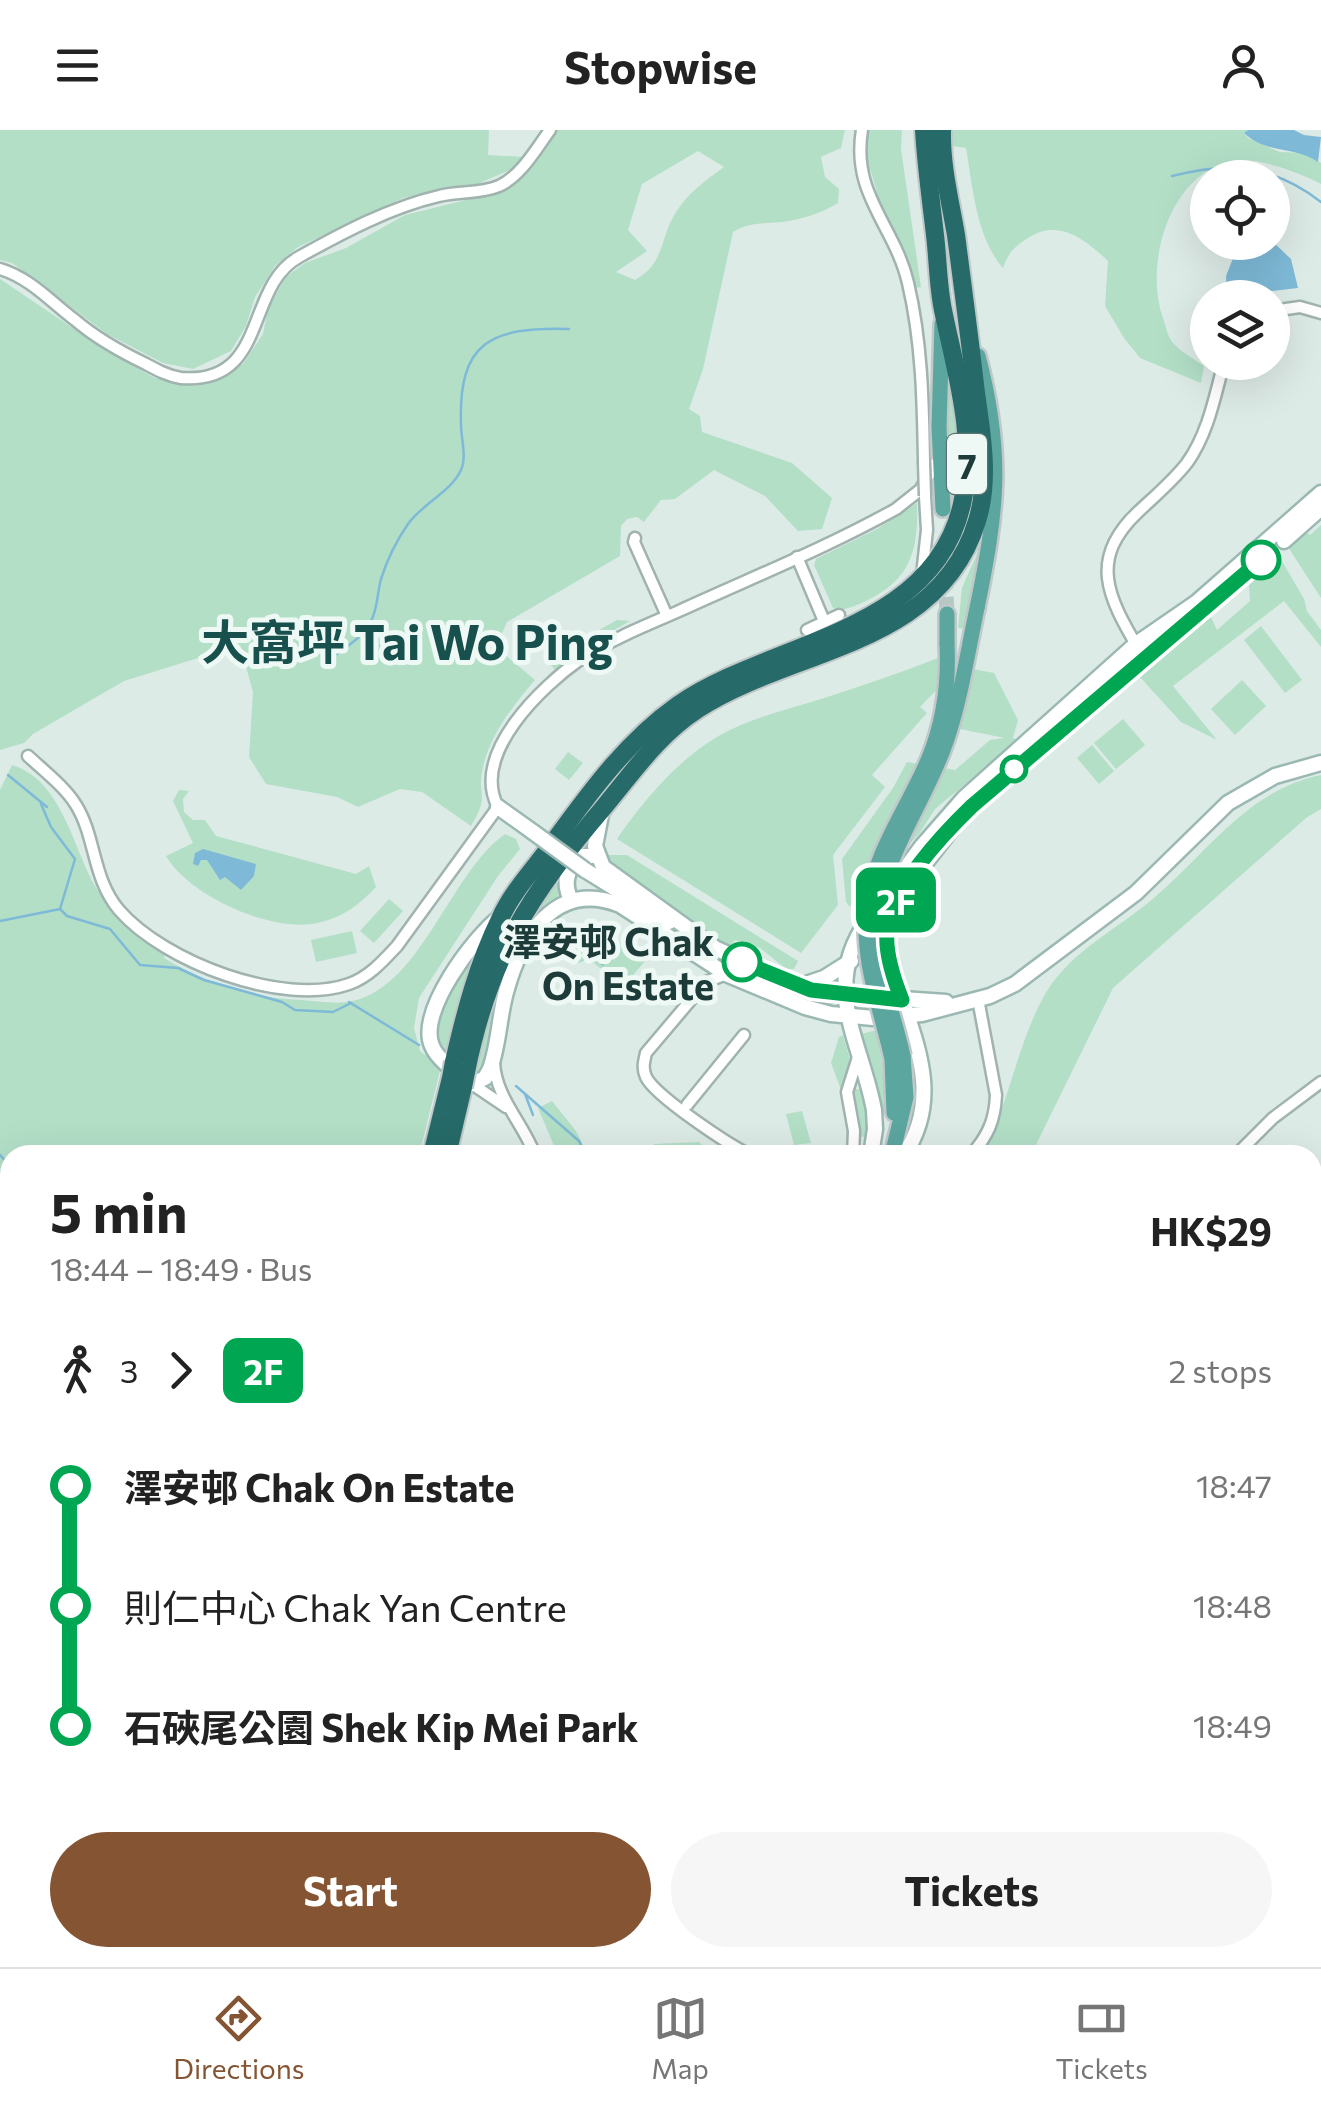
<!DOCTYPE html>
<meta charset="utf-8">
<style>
body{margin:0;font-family:Commissioner,"Noto Sans TC",sans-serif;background:#f6f6f6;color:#222;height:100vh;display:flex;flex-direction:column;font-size:38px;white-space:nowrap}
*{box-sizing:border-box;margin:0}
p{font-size:32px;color:#767676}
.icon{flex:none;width:55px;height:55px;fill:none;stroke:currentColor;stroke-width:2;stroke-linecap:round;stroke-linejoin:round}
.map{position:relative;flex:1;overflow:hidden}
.details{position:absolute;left:0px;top:1015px;width:1322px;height:822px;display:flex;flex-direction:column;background:#fff;border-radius:30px 30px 0 0;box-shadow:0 10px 40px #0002}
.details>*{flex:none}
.badge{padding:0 20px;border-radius:15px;font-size:35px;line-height:65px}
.controls{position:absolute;left:1190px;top:30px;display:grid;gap:20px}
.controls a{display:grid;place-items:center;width:100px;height:100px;border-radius:50%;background:#fff;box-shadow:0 10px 40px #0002;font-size:50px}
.map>.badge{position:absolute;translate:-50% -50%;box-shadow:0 0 0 5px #fff}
.legs{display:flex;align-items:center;gap:15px;height:110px;padding:0 50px;font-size:32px}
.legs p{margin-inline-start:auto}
.overview{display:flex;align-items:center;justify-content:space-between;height:170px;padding:0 50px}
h1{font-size:55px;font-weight:700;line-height:75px}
.cta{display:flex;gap:20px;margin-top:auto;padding:20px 50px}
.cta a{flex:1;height:115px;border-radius:60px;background:#855533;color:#fff;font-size:40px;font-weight:700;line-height:115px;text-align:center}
.cta a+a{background:#f6f6f6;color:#222}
ul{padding:0 50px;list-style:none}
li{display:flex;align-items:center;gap:35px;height:120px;font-size:38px}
li i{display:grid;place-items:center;width:15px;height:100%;margin:0 12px;background:currentColor}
li i::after{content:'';width:25px;height:25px;margin:-12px;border:8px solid;border-radius:50%;background:#fff}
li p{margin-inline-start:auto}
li:first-child i{background:linear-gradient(#0000 50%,currentColor 0)}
li:last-child i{background:linear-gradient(currentColor 50%,#0000 0)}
header{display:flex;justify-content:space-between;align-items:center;height:130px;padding:0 50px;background:#fff;font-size:45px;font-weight:700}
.tabs{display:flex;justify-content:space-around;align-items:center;height:140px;border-top:2px solid #e0e0e0;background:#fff;font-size:28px;color:#767676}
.tabs a{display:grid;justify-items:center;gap:5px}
.tabs .active{color:#855533}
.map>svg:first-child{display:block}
</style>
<header><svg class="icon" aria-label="menu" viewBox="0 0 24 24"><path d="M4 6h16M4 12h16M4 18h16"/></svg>Stopwise<svg class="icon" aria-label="person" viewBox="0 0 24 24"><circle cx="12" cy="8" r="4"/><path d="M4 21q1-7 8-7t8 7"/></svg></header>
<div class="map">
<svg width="1321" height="1837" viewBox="0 0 1321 1837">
<rect width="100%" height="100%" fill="#ddebe7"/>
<g fill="#b3dfc7" fill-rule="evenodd">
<path d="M0 0H489L488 25 526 27 551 0H845L841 18 821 27 825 47 839 59 838 73C822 83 800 90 782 92 763 94 750 92 733 102L703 239 689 279 700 286 702 302 792 333 832 368 822 399 798 401 765 366 714 340 675 369 661 370 644 392 637 387 627 389 621 396 620 426 507 492 496 517 535 550C513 576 491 603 483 637 476 665 491 664 471 696L422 662 400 659 358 677 337 667 266 654 249 627 253 562 240 515 124 551 33 604 24 613 0 620V149L107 221 155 248 197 256 243 234 263 204 268 178 286 147 305 133 346 118 405 85 502 61 519 49 510 40 477 54 403 68 298 117 275 136 255 167 246 196 231 221 193 239 163 233 107 204 12 133 0 130ZM698 21 724 37C706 50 688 63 676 82 659 109 666 132 635 150L616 142 647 121 628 100 642 54Z"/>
<path d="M866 0H902L901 19 921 157 915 158C907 128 891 104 881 75 875 61 874 42 864 30Z"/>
<path d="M951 0H1248L1244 3 1248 8 1280 22 1305 23 1321 33V54C1299 43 1257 26 1232 31 1168 44 1143 137 1164 191 1166 198 1168 207 1173 213 1181 222 1194 229 1204 236L1201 253 1140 228 1124 208 1105 176 1108 131C1085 109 1058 88 1028 108 1014 117 1009 122 1003 138 976 107 973 58 966 18L952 16Z"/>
<path d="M951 234C955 279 960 321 953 366L947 364 945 286Z"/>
<path d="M917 373C919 421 910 451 864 472 852 477 845 481 833 478L814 435 816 429 877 399Z"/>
<polygon points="1321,395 1321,468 1288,417 1306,402 1310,405"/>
<polygon points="987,401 969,499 958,498 962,458"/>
<polygon points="1277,430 1282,431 1304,469 1307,481 1321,500 1321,517 1284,471 1173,556 1217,610 1181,592 1138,545 1210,485 1217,500 1250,471 1249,453"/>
<polygon points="617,490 630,491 584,517 555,540 550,534 555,525"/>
<polygon points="1261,496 1302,550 1285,563 1244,510"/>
<path d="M938 528 953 543 920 577 927 583 872 645 885 657 833 725 838 775 801 823 617 709C640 675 672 637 706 614 741 590 782 581 821 569 861 556 900 543 938 528Z"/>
<polygon points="973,539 994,543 1018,590 1013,608 1018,610 935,679 919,704 850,777 846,772 842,729 893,658 907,632 955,640 990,610 1005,608 960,599"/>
<polygon points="1242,550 1266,576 1235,605 1211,579"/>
<polygon points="1123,589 1145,615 1116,639 1094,613"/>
<polygon points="1092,615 1114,641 1099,654 1077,628"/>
<polygon points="568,622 583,633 569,650 555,639"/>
<path d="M12 635C61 650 72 714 94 754 110 784 135 808 165 825L164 828C205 853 252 868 301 870 315 871 332 874 347 872 420 862 449 743 505 704L516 709 520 719 498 746 419 868 414 898 420 921 441 937 419 1025H10V1220L0 1222V660Z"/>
<path d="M1321 645V679L1306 688 1113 858 1031 1025H982C1010 974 1017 911 1047 861 1073 819 1120 798 1156 766 1209 721 1248 660 1321 645Z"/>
<path d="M179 660 189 661 183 669 184 682 193 690H205L216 706 356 744 369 736 376 757C359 775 342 788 317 793 272 803 189 766 166 726L193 713 173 671Z"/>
<polygon points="600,725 627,725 798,831 794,839 786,839 760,818 735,810 730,816 717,813 613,742"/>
<polygon points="558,747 562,749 563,760 537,791 492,900 483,943 473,950 496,858 525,796"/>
<polygon points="389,769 403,781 374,813 360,801"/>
<polygon points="352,801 357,823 316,832 311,810"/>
<polygon points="588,803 597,807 610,804 645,831 623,857 589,829 579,833 561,819 571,812 572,807"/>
<path d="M477 816 444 927C417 890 457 848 477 816Z"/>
<polygon points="876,900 887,960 883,989 879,991 858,905"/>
<polygon points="843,905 850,930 843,965 831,933 839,907"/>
<polygon points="851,958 862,960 869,975 869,1002 863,1007 858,1006"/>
<polygon points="552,971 576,1001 588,1025 558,1025 538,978"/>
<polygon points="802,981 811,1013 794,1015 786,984"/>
<polygon points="699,1012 712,1024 654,1025 654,1014"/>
<polygon points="1321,1351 1321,1418 1313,1399 1312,1352"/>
</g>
<g fill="#7ebad7">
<path d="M1248 0H1294L1304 5 1321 7 1318 32C1296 16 1265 24 1244 3Z"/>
<polygon points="1273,112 1291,129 1298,158 1272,161 1256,167 1227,167 1226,146 1239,113"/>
<polygon points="203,719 256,734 254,746 241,760 225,747 220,750 207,730 201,730 198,736 193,734 195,723"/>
<polygon points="590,806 613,810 603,836 577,813 578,808"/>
</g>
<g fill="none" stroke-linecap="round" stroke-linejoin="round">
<g stroke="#7ebad7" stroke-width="2.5">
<path d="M1172 46C1229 31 1273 35 1321 72"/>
<path d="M337 524C349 515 362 507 370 493 378 480 377 463 381 449 387 430 397 410 408 394 422 374 451 362 461 340 467 327 461 308 461 295 458 211 491 197 569 199"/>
<polyline points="8,645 47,677"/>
<polyline points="41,674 51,697 75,729 60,779 67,786 110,799 140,835 178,838 204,850 282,872 295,880 333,882 351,873"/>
<polyline points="0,791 60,779"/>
<polyline points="349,872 419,915"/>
<polyline points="516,956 579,1011 586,1025"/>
<polyline points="525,964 533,985"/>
<polyline points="0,1025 9,1035 10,1047"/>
</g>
<polyline stroke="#b7c8c4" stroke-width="15" stroke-dasharray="15 8" stroke-linecap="butt" points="945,444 947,484"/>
<defs>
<g id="street">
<path d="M862 0C851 65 895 96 908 153 922 212 923 272 924 332"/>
<path d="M0 139C30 148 50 171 75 190 96 208 121 222 146 234 157 240 168 246 181 248 269 255 244 157 299 127 342 103 391 77 439 66 458 61 480 64 499 56 521 46 536 19 550 0"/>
<polyline points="1272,181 1300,177 1321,183"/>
<polyline points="635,408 634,412 667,486"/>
<polyline points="797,427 824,491"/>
<polyline points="922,445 927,400 925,366"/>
<polyline points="807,500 839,485"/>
<path d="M1138 518C1108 467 1088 429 1138 382 1155 366 1173 351 1187 333 1208 304 1215 266 1224 232"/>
<path d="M28 626C44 641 65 657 76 675 96 707 92 748 119 780 164 832 283 877 349 854 369 847 383 831 397 816L498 677C470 624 542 556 582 528 612 509 647 495 679 481 751 448 826 418 896 379L920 360 939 328"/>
<path d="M726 844 706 852 646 923C644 932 642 938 646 947 655 966 729 1015 750 1025"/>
<path d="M494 933C496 968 523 993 535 1025"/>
<polyline points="472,954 506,977"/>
<polyline points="687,975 744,905"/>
<polyline points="853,1025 854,1001 847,962 859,924"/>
<path d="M971 1025C988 1006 995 990 996 965L978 869"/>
<polyline points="1236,1025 1273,988 1321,952"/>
<polyline points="1312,1193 1321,1186"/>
<polyline points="1312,1305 1321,1309"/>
<polyline points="0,1384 10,1387"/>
<polyline points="0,1454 10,1438"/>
<polyline points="0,1476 10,1476"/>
<polyline points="0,1577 10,1565"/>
<polyline points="1312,1615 1321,1617"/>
<polyline points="0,1639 10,1648"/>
<polyline points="0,1666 10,1656"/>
<polyline points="181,1828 182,1837"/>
<polyline points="340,1828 341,1837"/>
<polyline points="495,1828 497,1837"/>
<polyline points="834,1828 836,1837"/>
<polyline points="283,1837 331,1828"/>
</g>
<g id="secondary">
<polyline points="1284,411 1321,378"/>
<polyline points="498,677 533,702"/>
<polyline points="601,685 595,716 603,737 715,818 782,849 829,864 946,872"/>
<polyline points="585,740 669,792"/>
<path d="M571 770C562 752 567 737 583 726H597"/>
<polyline points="880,773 922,716 964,668 1136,514 1197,472 1321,363"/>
<path d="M500 787C474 807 417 882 432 916 438 931 459 944 472 954L485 948 490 939C499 914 499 887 506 862 521 807 555 749 620 775L726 844 805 877 831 884 873 888 922 884 990 866 1015 854 1136 763 1228 673 1275 646 1321 633"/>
<path d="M868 790C820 857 861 910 874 980L875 999 871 1025"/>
<polyline points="800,856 824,848 851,831"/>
<path d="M904 1025C951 954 900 889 887 814L888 792 895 772 961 687 1206 476"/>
<polyline points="1312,1711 1321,1706"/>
<polyline points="1312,1724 1321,1721"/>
<polyline points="1312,1779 1321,1825"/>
<polyline points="0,1816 10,1814"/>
<polyline points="0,1826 2,1837"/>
<polyline points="25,1828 27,1837"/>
<polyline points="655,1828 657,1837"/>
<polyline points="678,1828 679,1837"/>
<polyline points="990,1828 993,1837"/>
<polyline points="1306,1828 1308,1837"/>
<polyline points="705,1837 754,1828"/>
<polyline points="1136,1837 1183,1828"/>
</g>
<g id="primary">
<polyline points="942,194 939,297 943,379"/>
<path d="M977 478C997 381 1004 324 978 226"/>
<polyline points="947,484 947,514"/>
<polyline points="892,929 894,983"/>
<polyline points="892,1025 906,967 903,926"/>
<polyline points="0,1236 10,1233"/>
<polyline points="1312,1634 1321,1636"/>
<polyline points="1312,1650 1321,1653"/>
</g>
<g id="highway">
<path d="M454 932C465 883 478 834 500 789 511 764 531 742 547 721 586 668 624 613 678 575 770 511 933 504 962 374 977 308 956 244 943 180 938 156 938 130 935 105 931 70 926 35 924 0"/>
<path d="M466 942C489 827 529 765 604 677 634 641 658 605 698 579 792 518 939 517 977 391 990 350 982 305 976 263 970 211 963 158 956 105 950 70 941 35 942 0"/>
<polyline points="432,1025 451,948"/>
<polyline points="447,1025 463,957"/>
<polyline points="0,1273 10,1270"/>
<polyline points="0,1291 10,1286"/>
</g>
</defs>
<use href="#street" stroke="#a0b3af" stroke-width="15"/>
<use href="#secondary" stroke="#9bb8b3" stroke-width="19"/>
<use href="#primary" stroke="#c0c8c8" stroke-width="20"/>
<use href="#highway" stroke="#c0c8c8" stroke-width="22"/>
<use href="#street" stroke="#fff" stroke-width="10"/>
<use href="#secondary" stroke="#fff" stroke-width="14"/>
<use href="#primary" stroke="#5ca6a0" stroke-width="15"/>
<use href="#highway" stroke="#266b69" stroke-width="18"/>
<defs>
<polyline id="street-bridge" points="924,332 925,366"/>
<polyline id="secondary-bridge" points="533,702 585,740"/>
<g id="primary-bridge">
<path d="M903 926C894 884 876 843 877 799 879 731 920 681 943 620 960 575 967 525 977 478"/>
<path d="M892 929C881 879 861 830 867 777 874 722 908 678 929 628 944 591 949 554 947 514"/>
</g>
<g id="highway-bridge">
<polyline points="451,948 454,932"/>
<polyline points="463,957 466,942"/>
</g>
</defs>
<use href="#street-bridge" stroke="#a0b3af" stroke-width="15" stroke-linecap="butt"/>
<use href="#secondary-bridge" stroke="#9bb8b3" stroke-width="19" stroke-linecap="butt"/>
<use href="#primary-bridge" stroke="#c0c8c8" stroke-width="20" stroke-linecap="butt"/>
<use href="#highway-bridge" stroke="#c0c8c8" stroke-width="22" stroke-linecap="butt"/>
<use href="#street-bridge" stroke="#fff" stroke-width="10"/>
<use href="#secondary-bridge" stroke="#fff" stroke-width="14"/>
<use href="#primary-bridge" stroke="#5ca6a0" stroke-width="15"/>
<use href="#highway-bridge" stroke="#266b69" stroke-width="18"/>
</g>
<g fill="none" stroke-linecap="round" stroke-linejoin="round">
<defs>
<path id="line-1" d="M742 832 811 860 902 870C894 850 885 824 887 802 889 761 943 704 972 676L1261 430"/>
</defs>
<use href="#line-1" stroke="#fff" stroke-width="22"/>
<use href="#line-1" stroke="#00a651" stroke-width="15"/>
</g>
<g fill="#fff" stroke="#00a651" stroke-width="5">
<circle cx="1261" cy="430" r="18"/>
<circle cx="1014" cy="639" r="12"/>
<circle cx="742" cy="832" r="18"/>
</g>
<g text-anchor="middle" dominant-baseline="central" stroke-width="10" stroke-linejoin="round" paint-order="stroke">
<rect fill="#eef8f4" stroke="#5c7471" stroke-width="2.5" x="947" y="304" width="40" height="60" rx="8"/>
<g font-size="35" font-weight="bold" fill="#1d3c39">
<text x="967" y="334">7</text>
</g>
<g font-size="38" font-weight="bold" fill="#1d3c39" stroke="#eef8f4" text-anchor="end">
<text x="714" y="810">澤安邨 Chak<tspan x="714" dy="44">On Estate</tspan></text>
</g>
<g font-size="48" font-weight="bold" fill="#17504c" stroke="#eef8f4">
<text x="407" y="510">大窩坪 Tai Wo Ping</text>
</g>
</g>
</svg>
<div class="controls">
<a><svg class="icon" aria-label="locate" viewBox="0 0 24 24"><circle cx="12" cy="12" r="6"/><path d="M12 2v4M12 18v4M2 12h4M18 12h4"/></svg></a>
<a><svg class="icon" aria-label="layers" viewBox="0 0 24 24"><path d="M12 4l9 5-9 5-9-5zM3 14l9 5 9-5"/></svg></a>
</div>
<b class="badge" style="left:896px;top:770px;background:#00a651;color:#fff">2F</b>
<section class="details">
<div class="overview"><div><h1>5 min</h1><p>18:44 – 18:49 · Bus</p></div><b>HK$29</b></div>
<div class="legs"><svg class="icon" aria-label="walk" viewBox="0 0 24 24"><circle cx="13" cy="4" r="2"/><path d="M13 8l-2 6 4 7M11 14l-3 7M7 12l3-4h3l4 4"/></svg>3<svg class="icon" aria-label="forward" viewBox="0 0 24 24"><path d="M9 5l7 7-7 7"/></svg><b class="badge" style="background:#00a651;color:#fff">2F</b><p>2 stops</p></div>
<ul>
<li><i style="color:#00a651"></i><b>澤安邨 Chak On Estate</b><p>18:47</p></li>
<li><i style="color:#00a651"></i><span>則仁中心 Chak Yan Centre</span><p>18:48</p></li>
<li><i style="color:#00a651"></i><b>石硤尾公園 Shek Kip Mei Park</b><p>18:49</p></li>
</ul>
<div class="cta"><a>Start</a><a>Tickets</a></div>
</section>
</div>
<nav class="tabs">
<a class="active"><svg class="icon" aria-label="directions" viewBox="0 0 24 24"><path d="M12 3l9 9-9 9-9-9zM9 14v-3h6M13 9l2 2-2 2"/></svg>Directions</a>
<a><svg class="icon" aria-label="map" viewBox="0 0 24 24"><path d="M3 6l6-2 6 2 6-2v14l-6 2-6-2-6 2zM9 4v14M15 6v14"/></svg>Map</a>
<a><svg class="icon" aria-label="tickets" viewBox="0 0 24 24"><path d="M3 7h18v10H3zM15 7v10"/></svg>Tickets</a>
</nav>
